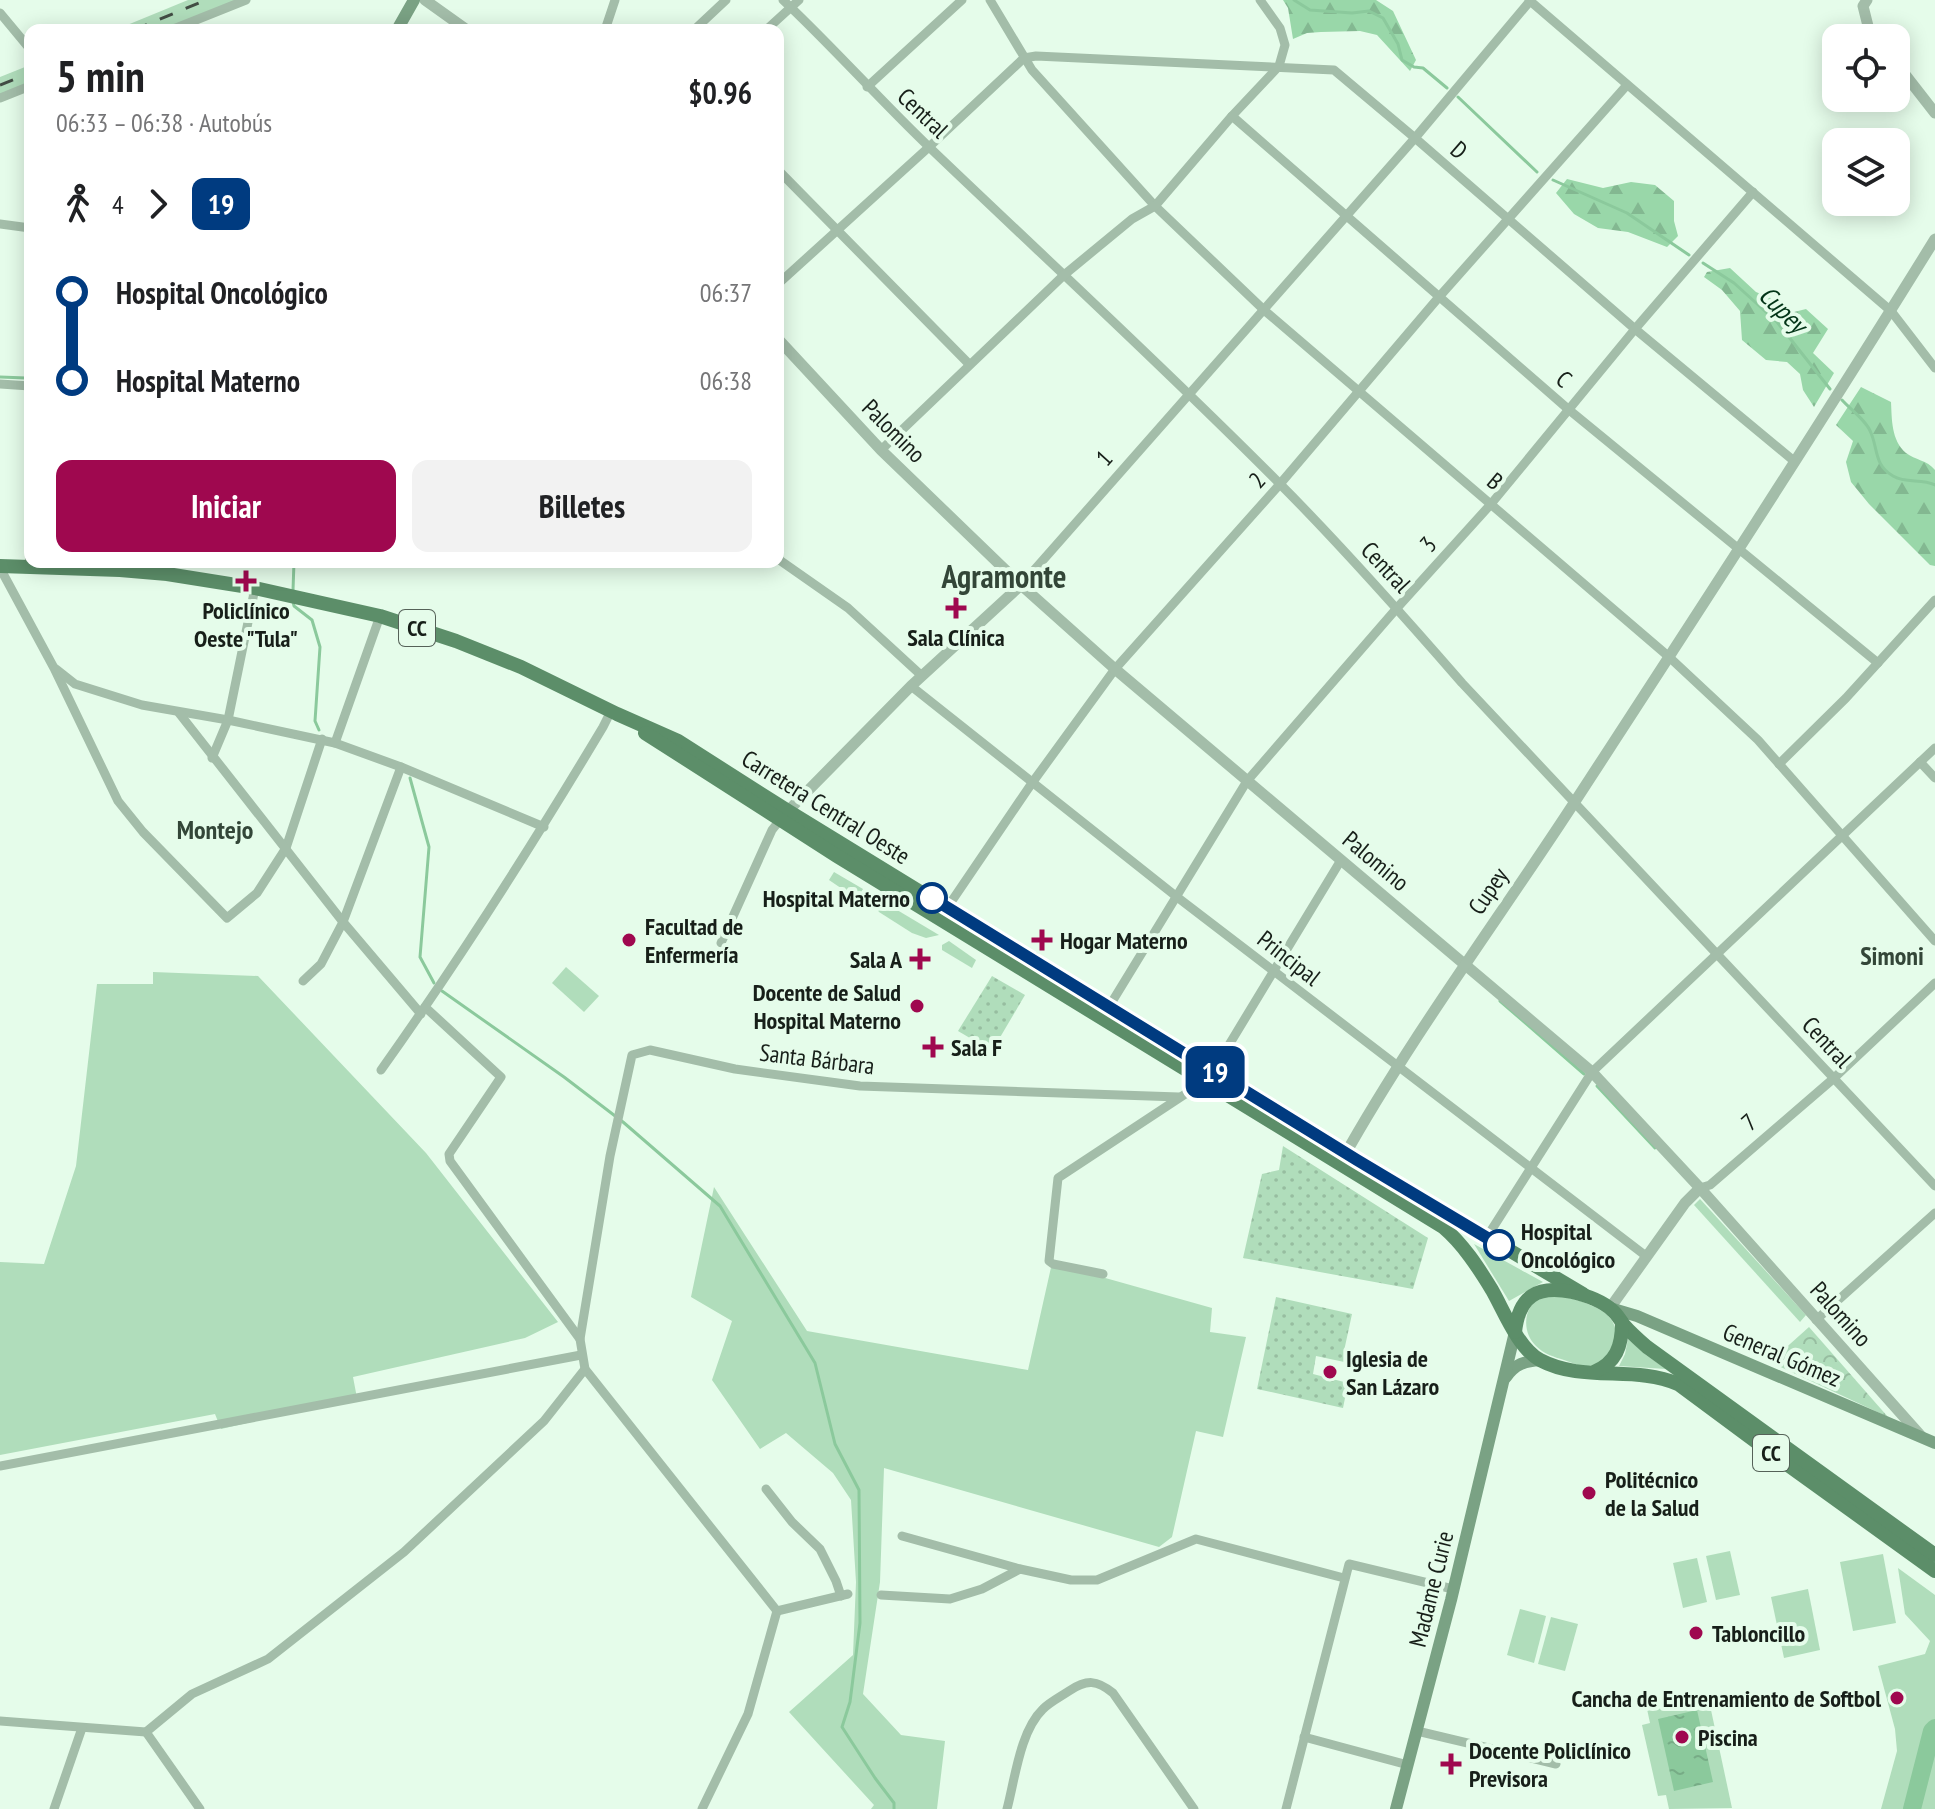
<!DOCTYPE html>
<html lang="es">
<meta charset="utf-8">
<style>
body{margin:0;font-family:"PT Sans Narrow",sans-serif;background:#f2f2f2;color:#202124;height:100vh;display:flex;flex-direction:column;font-size:30px;white-space:nowrap}
*{box-sizing:border-box;margin:0}
p{font-size:26px;color:#757577}
.icon{flex:none;width:44px;height:44px;fill:none;stroke:currentColor;stroke-width:2;stroke-linecap:round;stroke-linejoin:round}
.map{position:relative;flex:1;overflow:hidden}
.side{position:absolute;left:24px;top:24px;width:760px;height:544px;display:flex;flex-direction:column;background:#fff;border-radius:16px;box-shadow:0 4px 20px #0003}
.side>*{flex:none}
.badge{padding:0 16px;border-radius:12px;font-size:28px;line-height:52px}
.controls{position:absolute;left:1822px;top:24px;display:grid;gap:16px}
.controls a{display:grid;place-items:center;width:88px;height:88px;border-radius:16px;background:#fff;box-shadow:0 4px 20px #0003;font-size:40px}
.map>.badge{position:absolute;translate:-50% -50%;box-shadow:0 0 0 4px #fff}
.legs{display:flex;align-items:center;gap:12px;height:88px;padding:0 32px;font-size:26px}
.legs p{margin-inline-start:auto}
.headline{display:flex;align-items:center;justify-content:space-between;height:136px;padding:0 32px}
h1{font-size:44px;font-weight:600;line-height:60px}
.cta{display:flex;gap:16px;margin-top:auto;padding:16px 32px}
.cta a{flex:1;height:92px;border-radius:16px;background:#9f084f;color:#fff;font-size:32px;font-weight:600;line-height:92px;text-align:center}
.cta a+a{background:#f2f2f2;color:#202124}
ul{padding:0 32px;list-style:none}
li{display:flex;align-items:center;gap:28px;height:88px;font-size:30px}
li i{display:grid;place-items:center;width:12px;height:100%;margin:0 10px;background:currentColor}
li i::after{content:'';width:20px;height:20px;margin:-10px;border:6px solid;border-radius:50%;background:#fff}
li p{margin-inline-start:auto}
li:first-child i{background:linear-gradient(#0000 50%,currentColor 0)}
li:last-child i{background:linear-gradient(currentColor 50%,#0000 0)}
.map>svg:first-child{display:block}
</style>
<div class="map">
<svg width="1935" height="1809" viewBox="0 0 1935 1809">
<defs>
<pattern id="forest-firs" width="22" height="20" patternUnits="userSpaceOnUse" patternTransform="scale(2)"><rect width="22" height="20" fill="#99d7a9"/><path d="M5 1l3.5 6h-7zM16 11l3.5 6h-7z" fill="#83b891"/></pattern>
<pattern id="park-crowns" width="20" height="18" patternUnits="userSpaceOnUse" patternTransform="scale(2)"><rect width="20" height="18" fill="#b0ddbb"/><path d="M2 6a3 3 0 1 1 6 0M12 15a3 3 0 1 1 6 0" fill="none" stroke="#97bda0"/></pattern>
<pattern id="garden-dots" width="8" height="8" patternUnits="userSpaceOnUse" patternTransform="scale(2)"><rect width="8" height="8" fill="#b0ddbb"/><path d="M2 2h.1M6 6h.1" fill="none" stroke="#97bda0" stroke-width="1.8" stroke-linecap="round"/></pattern>
<pattern id="water-ripples" width="26" height="14" patternUnits="userSpaceOnUse" patternTransform="scale(2)"><rect width="26" height="14" fill="#8bc99c"/><path d="M2 4q2-2 4 0t4 0M15 11q2-2 4 0t4 0" fill="none" stroke="#77ac86"/></pattern>
</defs>
<rect width="100%" height="100%" fill="#e5fcea"/>
<g fill="#b0ddbb">
<polygon points="188,0 251,0 176,30 115,30"/>
<polygon points="30,65 30,87 0,99 0,77"/>
<polygon points="834,872 863,889 859,897 854,897 829,880"/>
<polygon points="872,895 939,935 926,938 912,933 879,912 874,905"/>
<polygon points="949,941 976,960 972,968 942,950 942,945"/>
<polygon points="566,967 599,996 584,1012 552,983"/>
<polygon points="153,972 258,976 426,1153 558,1322 525,1338 353,1377 357,1398 221,1429 215,1414 0,1455 0,1262 44,1264 76,1166 97,984 153,984"/>
<polygon points="714,1187 807,1331 1028,1370 1052,1263 1212,1308 1210,1332 1246,1337 1223,1437 1196,1431 1172,1537 1159,1547 884,1468 880,1582 863,1694 901,1735 945,1741 937,1809 871,1809 874,1805 789,1712 853,1655 856,1582 851,1500 833,1473 786,1433 760,1449 712,1380 732,1321 691,1297"/>
<polygon points="1700,1199 1806,1315 1800,1322 1694,1205"/>
<polygon points="1474,1244 1543,1282 1509,1301"/>
<path d="M1561 1295C1577 1301 1611 1307 1615 1328 1617 1335 1613 1346 1611 1354 1605 1359 1597 1365 1589 1366 1581 1367 1572 1363 1564 1360 1554 1357 1544 1354 1536 1346 1522 1333 1522 1306 1542 1297 1547 1295 1555 1295 1561 1295Z"/>
<polygon points="1628,1339 1646,1355 1666,1369 1619,1366 1625,1354"/>
<polygon points="1730,1551 1740,1595 1716,1600 1706,1556"/>
<polygon points="1883,1554 1896,1623 1853,1631 1840,1562"/>
<polygon points="1697,1558 1707,1602 1683,1608 1673,1563"/>
<polygon points="1898,1568 1935,1595 1935,1809 1881,1809 1897,1751 1895,1729 1878,1666 1925,1654 1930,1641 1905,1614"/>
<polygon points="1808,1589 1820,1650 1784,1658 1771,1597"/>
<polygon points="1520,1609 1546,1616 1534,1663 1507,1655"/>
<polygon points="1551,1617 1578,1624 1565,1671 1538,1664"/>
<polygon points="1708,1696 1732,1808 1669,1809 1666,1795 1658,1796 1642,1725 1650,1723 1647,1709"/>
</g>
<g fill="url(#forest-firs)">
<polygon points="1283,0 1376,0 1393,11 1416,60 1410,71 1377,35 1360,31 1321,32 1307,33 1293,39 1288,8"/>
<polygon points="1567,179 1603,188 1631,182 1655,185 1674,201 1674,221 1678,236 1667,247 1628,232 1598,228 1574,214 1556,193"/>
<polygon points="1730,268 1756,292 1778,301 1790,313 1806,309 1828,329 1813,353 1834,373 1814,407 1803,390 1800,374 1787,362 1766,360 1742,340 1740,311 1722,290 1704,277 1707,272"/>
<path d="M1861 387 1891 402C1892 419 1891 440 1906 453 1915 460 1927 460 1935 470V566L1930 565 1869 504 1851 482 1846 462 1853 441 1836 425Z"/>
</g>
<polygon fill="url(#park-crowns)" points="1809,1327 1888,1417 1770,1362"/>
<g fill="url(#garden-dots)">
<polygon points="992,976 1025,995 992,1051 958,1031"/>
<polygon points="1283,1146 1428,1238 1413,1289 1243,1258 1262,1174 1279,1170"/>
<polygon points="1276,1297 1352,1314 1344,1351 1351,1353 1349,1363 1316,1356 1313,1374 1348,1383 1343,1408 1257,1389"/>
</g>
<polygon fill="url(#water-ripples)" points="1697,1710 1713,1782 1674,1791 1658,1719"/>
<g fill="none" stroke-linecap="round" stroke-linejoin="round">
<g stroke="#8bc99c" stroke-width="3">
<polyline points="1294,0 1310,10 1352,13 1369,11 1383,18 1398,44 1402,60 1414,67 1423,68 1447,88"/>
<polyline points="1458,97 1537,172"/>
<polyline points="1553,180 1627,213 1689,255"/>
<polyline points="1703,263 1734,283 1777,322 1830,389"/>
<polyline points="0,377 26,378"/>
<path d="M1842 400C1851 410 1867 421 1871 433 1878 449 1874 465 1893 476 1906 484 1922 478 1935 485"/>
<polyline points="293,590 294,562"/>
<polyline points="293,602 294,606 312,620 320,647 315,721 319,730"/>
<polyline points="410,778 429,847 420,957 434,983"/>
<polyline points="442,991 564,1077 623,1122 720,1206 815,1363 835,1444 859,1490 860,1623 850,1702 842,1727 875,1778 894,1803 894,1809"/>
<polyline points="1500,1001 1584,1074"/>
<polyline points="1597,1086 1655,1148"/>
</g>
<polyline stroke="#8bc99c" stroke-width="18" points="1912,1809 1932,1731 1935,1728"/>
<g stroke="#a3bda9" stroke-width="9">
<path d="M783 0C833 47 879 99 928 146 1045 258 1164 367 1278 482 1342 546 1402 614 1462 683L1935 1186"/>
<polyline points="990,0 1032,70 1155,206 1264,310 1668,656 1758,740 1935,941"/>
<polyline points="1529,0 1891,311 1935,368"/>
<polyline points="0,13 30,49"/>
<polyline points="171,30 246,0"/>
<polyline points="605,30 615,0"/>
<polyline points="694,30 726,0"/>
<polyline points="766,30 799,0"/>
<polyline points="867,87 962,0"/>
<polyline points="0,98 30,86"/>
<polyline points="1232,116 1568,409 1878,663"/>
<polyline points="778,170 969,364"/>
<polyline points="0,224 30,228"/>
<polyline points="778,284 929,147 1024,58 1036,56 1334,70 1415,138 1635,329 1794,461"/>
<polyline points="0,384 30,386"/>
<polyline points="881,450 1064,275 1132,219 1155,206 1232,116 1279,66 1285,45 1280,28 1260,0"/>
<polyline points="778,559 848,608 922,676"/>
<polyline points="29,567 30,551"/>
<polyline points="0,568 54,668 118,801 143,832 227,918 257,893 286,848 322,739"/>
<polyline points="1021,585 1415,138 1530,1"/>
<polyline points="56,669 75,684 142,705 228,720 335,743 401,767 544,827"/>
<polyline points="911,686 1177,897 1646,1256"/>
<polyline points="179,713 343,922 421,1014"/>
<polyline points="335,743 380,616"/>
<polyline points="212,758 228,720 255,588"/>
<polyline points="1920,762 1935,778"/>
<polyline points="1779,764 1846,698 1935,600"/>
<polyline points="945,911 1032,783 1115,669 1280,484 1439,297 1627,85"/>
<polyline points="721,943 772,830 780,820"/>
<polyline points="303,981 321,964 343,922 401,767"/>
<polyline points="425,1007 501,1077 449,1154 450,1161 580,1339"/>
<polyline points="1107,1010 1247,781 1397,608 1491,504 1635,329 1753,192"/>
<path d="M381 1070C460 959 533 844 603 727L611 711"/>
<polyline points="1700,1188 1710,1185 1833,1079 1935,983"/>
<polyline points="1487,1237 1592,1072 1935,748"/>
<polyline points="1103,1274 1053,1264 1049,1261 1058,1178 1205,1081 1218,1063 1341,860"/>
<polyline points="1816,1320 1935,1213"/>
<polyline points="0,1466 581,1355"/>
<polyline points="766,1489 792,1522 820,1549 836,1581 841,1596"/>
<polyline points="902,1536 1020,1569"/>
<polyline points="881,1595 950,1599 982,1589 1020,1569 1071,1580 1097,1580 1196,1539 1344,1578"/>
<polyline points="777,1611 585,1369 580,1339 610,1156 632,1055 650,1050 735,1069 860,1086 1179,1097"/>
<polyline points="777,1611 848,1594"/>
<polyline points="0,1721 146,1732 192,1694 268,1659 404,1552 544,1421 585,1369"/>
<polyline points="1417,1731 1556,1764"/>
<polyline points="146,1732 200,1809"/>
<polyline points="1304,1737 1408,1765"/>
<polyline points="54,1809 82,1728"/>
<polyline points="702,1809 748,1714 777,1611"/>
<path d="M1007 1809C1015 1779 1020 1731 1043 1709 1050 1702 1060 1697 1069 1691 1087 1679 1097 1680 1113 1693L1194 1809"/>
<polyline points="1286,1809 1349,1564 1453,1589"/>
</g>
<g stroke="#a3bda9" stroke-width="11">
<polyline points="425,0 467,30"/>
<polyline points="1867,0 1863,6 1869,30 1876,38"/>
<polyline points="1896,63 1935,113"/>
<polyline points="778,339 881,450 1021,585 1115,669 1592,1072 1700,1188 1921,1436"/>
<polyline points="783,816 911,686 1021,585"/>
<path d="M1342 1160C1412 1035 1498 920 1576 800 1697 614 1818 428 1935 239"/>
<polyline points="1610,1308 1685,1203 1700,1188"/>
</g>
<g stroke="#7aa284" stroke-width="12">
<polyline points="397,30 414,0"/>
<polyline points="1610,1308 1637,1316 1935,1443"/>
<path d="M1506 1377C1515 1364 1525 1361 1540 1360"/>
<polyline points="1396,1809 1451,1600 1515,1332"/>
</g>
<g stroke="#5c8e69" stroke-width="14">
<polyline points="0,566 120,570 167,574 255,588 380,616 456,641 521,667 617,714 678,741 788,811 1357,1160 1583,1294"/>
<path d="M645 733 837 856 1443 1227C1463 1244 1478 1267 1492 1290 1504 1311 1518 1348 1540 1360 1583 1383 1635 1365 1678 1384L1763 1447 1935 1571"/>
<path d="M1515 1332C1519 1296 1537 1285 1572 1292 1585 1295 1602 1301 1612 1310 1617 1314 1620 1320 1624 1325 1631 1333 1639 1340 1647 1347L1935 1555"/>
<path d="M1594 1372C1616 1363 1622 1346 1622 1323"/>
</g>
<g stroke="#424d44" stroke-width="3" stroke-dasharray="14 14" stroke-linecap="butt">
<polyline points="134,30 206,0"/>
<polyline points="0,85 30,73"/>
</g>
</g>
<g fill="none" stroke-linecap="round" stroke-linejoin="round">
<defs>
<polyline id="line-1" points="932,898 1357,1160 1499,1245"/>
</defs>
<use href="#line-1" stroke="#fff" stroke-width="18"/>
<use href="#line-1" stroke="#003b80" stroke-width="12"/>
</g>
<g fill="#9f084f" stroke="#e5fcea" stroke-width="3">
<path d="M242 569h8v8h8v8h-8v8h-8v-8h-8v-8h8z"/>
<path d="M952 596h8v8h8v8h-8v8h-8v-8h-8v-8h8z"/>
<circle cx="629" cy="940" r="8"/>
<path d="M1038 928h8v8h8v8h-8v8h-8v-8h-8v-8h8z"/>
<path d="M916 947h8v8h8v8h-8v8h-8v-8h-8v-8h8z"/>
<circle cx="917" cy="1006" r="8"/>
<path d="M929 1035h8v8h8v8h-8v8h-8v-8h-8v-8h8z"/>
<circle cx="1330" cy="1372" r="8"/>
<circle cx="1589" cy="1493" r="8"/>
<circle cx="1696" cy="1633" r="8"/>
<circle cx="1897" cy="1698" r="8"/>
<circle cx="1682" cy="1737" r="8"/>
<path d="M1447 1752h8v8h8v8h-8v8h-8v-8h-8v-8h8z"/>
</g>
<g fill="#fff" stroke="#003b80" stroke-width="4">
<circle cx="932" cy="898" r="14"/>
<circle cx="1499" cy="1245" r="14"/>
</g>
<g text-anchor="middle" dominant-baseline="central" stroke-width="8" stroke-linejoin="round" paint-order="stroke">
<g fill="#e5fcea" stroke="#556158" stroke-width="2">
<rect x="399" y="610" width="36" height="36" rx="6"/>
<rect x="1753" y="1435" width="36" height="36" rx="6"/>
</g>
<g font-size="22" font-weight="bold" fill="#171f19">
<text x="417" y="628">CC</text>
<text x="1771" y="1453">CC</text>
</g>
<g font-size="24" fill="#171f19" stroke="#e5fcea">
<text transform="translate(923 113) rotate(44)">Central</text>
<text transform="translate(1459 150) rotate(41)">D</text>
<text transform="translate(1564 379) rotate(41)">C</text>
<text transform="translate(894 431) rotate(45)">Palomino</text>
<text transform="translate(1104 458) rotate(-48)">1</text>
<text transform="translate(1257 480) rotate(-48)">2</text>
<text transform="translate(1495 481) rotate(40)">B</text>
<text transform="translate(1428 544) rotate(-48)">3</text>
<text transform="translate(1386 567) rotate(47)">Central</text>
<text transform="translate(826 807) rotate(32)">Carretera Central Oeste</text>
<text transform="translate(1376 861) rotate(40)">Palomino</text>
<text transform="translate(1488 891) rotate(-56)">Cupey</text>
<text transform="translate(1289 958) rotate(38)">Principal</text>
<text transform="translate(1827 1042) rotate(47)">Central</text>
<text transform="translate(817 1059) rotate(7)">Santa Bárbara</text>
<text transform="translate(1749 1122) rotate(-41)">7</text>
<text transform="translate(1841 1314) rotate(48)">Palomino</text>
<text transform="translate(1782 1355) rotate(23)">General Gómez</text>
<text transform="translate(1431 1589) rotate(-76)">Madame Curie</text>
</g>
<g font-size="24" font-weight="bold" fill="#171f19" stroke="#e5fcea" text-anchor="start">
<text x="246" y="610" text-anchor="middle">Policlínico<tspan x="246" dy="28">Oeste "Tula"</tspan></text>
<text x="956" y="637" text-anchor="middle">Sala Clínica</text>
<text x="645" y="926">Facultad de<tspan x="645" dy="28">Enfermería</tspan></text>
<text x="1060" y="940">Hogar Materno</text>
<text x="902" y="959" text-anchor="end">Sala A</text>
<text x="901" y="992" text-anchor="end">Docente de Salud<tspan x="901" dy="28">Hospital Materno</tspan></text>
<text x="951" y="1047">Sala F</text>
<text x="1346" y="1358">Iglesia de<tspan x="1346" dy="28">San Lázaro</tspan></text>
<text x="1605" y="1479">Politécnico<tspan x="1605" dy="28">de la Salud</tspan></text>
<text x="1712" y="1633">Tabloncillo</text>
<text x="1881" y="1698" text-anchor="end">Cancha de Entrenamiento de Softbol</text>
<text x="1698" y="1737">Piscina</text>
<text x="1469" y="1750">Docente Policlínico<tspan x="1469" dy="28">Previsora</tspan></text>
</g>
<g font-size="24" font-weight="bold" fill="#171f19" stroke="#e5fcea" text-anchor="end">
<text x="910" y="898">Hospital Materno</text>
<text x="1521" y="1231" text-anchor="start">Hospital<tspan x="1521" dy="28">Oncológico</tspan></text>
</g>
<g font-size="26" font-style="italic" fill="#023417" stroke="#e5fcea">
<text transform="translate(1783 309) rotate(44)">Cupey</text>
</g>
<g font-size="26" font-weight="bold" fill="#334638" stroke="#e5fcea">
<text x="215" y="829">Montejo</text>
<text x="1892" y="955">Simoni</text>
</g>
<g font-size="32" font-weight="bold" fill="#334638" stroke="#e5fcea">
<text x="1004" y="576">Agramonte</text>
</g>
</g>
</svg>
<div class="controls">
<a><svg class="icon" aria-label="locate" viewBox="0 0 24 24"><circle cx="12" cy="12" r="6"/><path d="M12 2v4M12 18v4M2 12h4M18 12h4"/></svg></a>
<a><svg class="icon" aria-label="layers" viewBox="0 0 24 24"><path d="M12 4l9 5-9 5-9-5zM3 14l9 5 9-5"/></svg></a>
</div>
<b class="badge" style="left:1215px;top:1072px;background:#003b80;color:#fff">19</b>
<section class="side">
<div class="headline"><div><h1>5 min</h1><p>06:33 – 06:38 · Autobús</p></div><b>$0.96</b></div>
<div class="legs"><svg class="icon" aria-label="walk" viewBox="0 0 24 24"><circle cx="13" cy="4" r="2"/><path d="M13 8l-2 6 4 7M11 14l-3 7M7 12l3-4h3l4 4"/></svg>4<svg class="icon" aria-label="forward" viewBox="0 0 24 24"><path d="M9 5l7 7-7 7"/></svg><b class="badge" style="background:#003b80;color:#fff">19</b></div>
<ul>
<li><i style="color:#003b80"></i><b>Hospital Oncológico</b><p>06:37</p></li>
<li><i style="color:#003b80"></i><b>Hospital Materno</b><p>06:38</p></li>
</ul>
<div class="cta"><a>Iniciar</a><a>Billetes</a></div>
</section>
</div>
